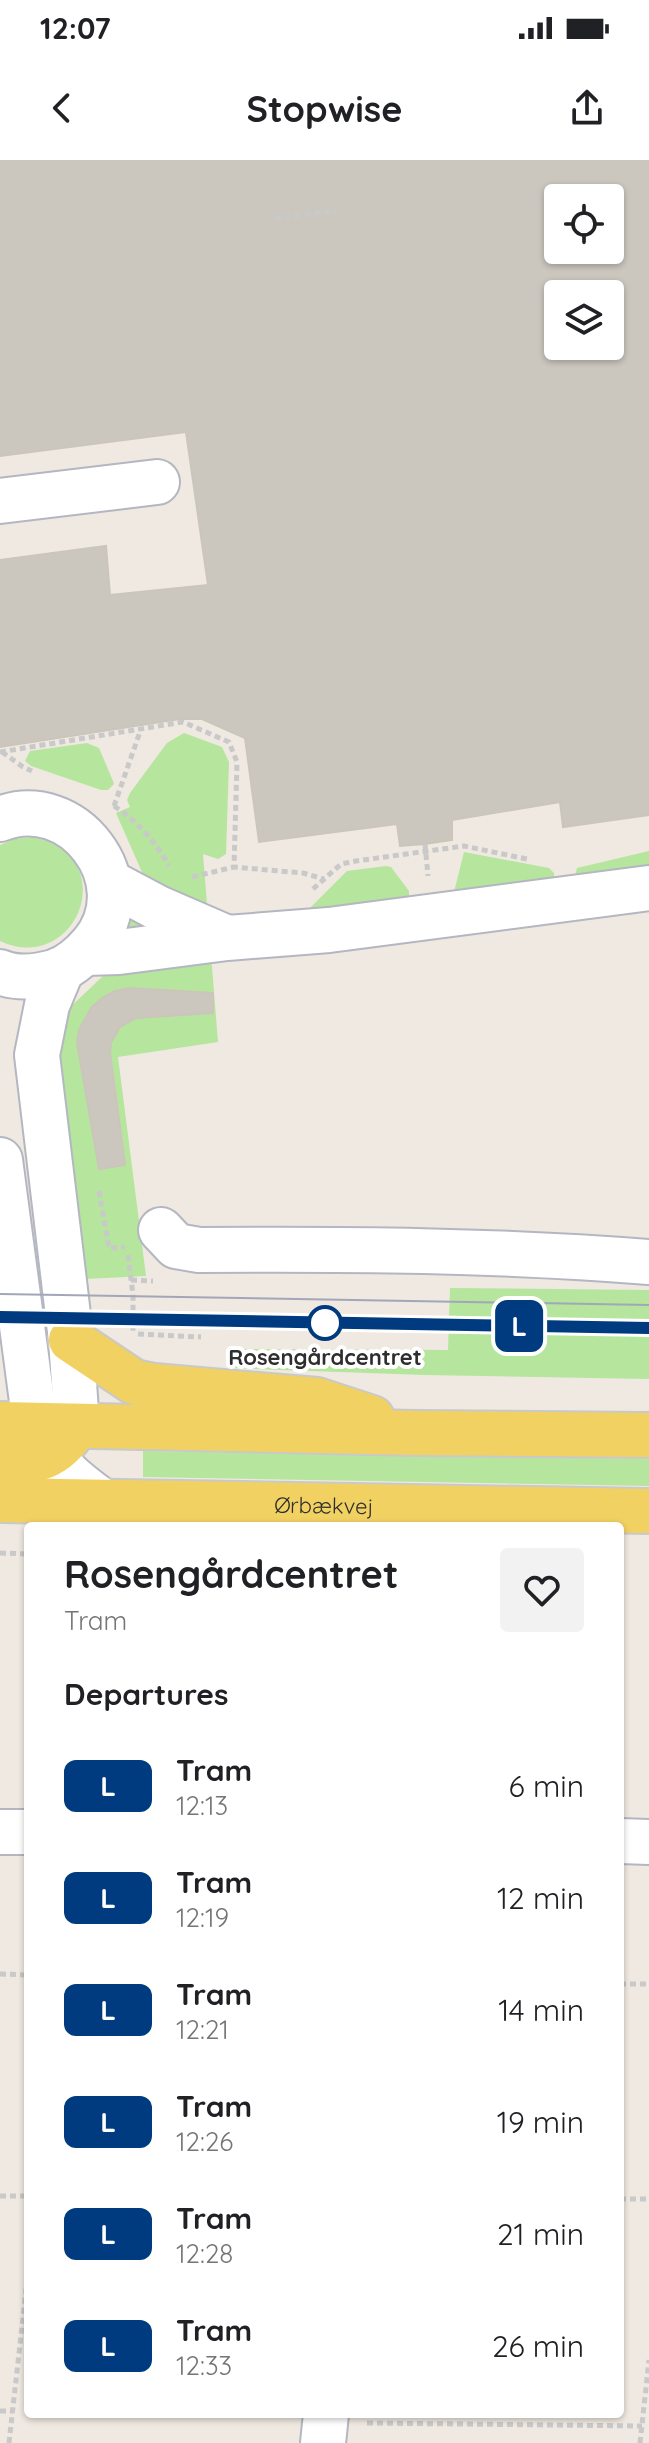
<!DOCTYPE html>
<meta charset="utf-8">
<style>
body{margin:0;font-family:Quicksand,sans-serif;background:#f2f2f2;color:#202124;height:100vh;display:flex;flex-direction:column;font-size:30px;white-space:nowrap}
*{box-sizing:border-box;margin:0}
p{font-size:26px;color:#757577}
.icon{flex:none;width:44px;height:44px;fill:none;stroke:currentColor;stroke-width:2;stroke-linecap:round;stroke-linejoin:round}
.map{position:relative;flex:1;overflow:hidden}
.sheet{position:absolute;left:24px;top:1362px;width:600px;height:896px;display:flex;flex-direction:column;background:#fff;border-radius:8px;box-shadow:0 2px 6px #0004}
.sheet>*{flex:none}
.badge{padding:0 16px;border-radius:12px;font-size:28px;line-height:52px}
.tools{position:absolute;left:544px;top:24px;display:grid;gap:16px}
.tools a{display:grid;place-items:center;width:80px;height:80px;border-radius:8px;background:#fff;box-shadow:0 2px 6px #0004;font-size:40px}
.map>.badge{position:absolute;translate:-50% -50%;box-shadow:0 0 0 4px #fff}
h2{padding:0 40px;font-size:30px;line-height:72px}
.round{display:grid;place-items:center;flex:none;width:84px;height:84px;border-radius:8px;background:#f2f2f2}
.head{display:flex;align-items:center;justify-content:space-between;height:136px;padding:0 40px}
h1{font-size:38px;font-weight:700;line-height:60px}
ul{padding:0;list-style:none}
li{display:flex;align-items:center;gap:24px;height:112px;padding:0 40px}
li div{flex:1}
li b{display:block;font-size:30px}
li em{font-style:normal}
li .badge{min-width:88px;font-weight:700;text-align:center}
.status{display:flex;justify-content:space-between;align-items:center;height:56px;padding:0 40px;background:#fff;direction:ltr}
.status svg{height:22px;fill:currentColor}
header{display:flex;justify-content:space-between;align-items:center;height:104px;padding:0 40px;background:#fff;font-size:36px;font-weight:700}
.map>svg:first-child{display:block}
</style>
<div class="status"><b>12:07</b><svg viewBox="0 0 49 12"><path d="M0 12V9h3v3zM5 12V6h3v6zM10 12V3h3v9zM15 12V0h3v12zM26 1h20v11H26zM47 4h2v5h-2z"/></svg></div>
<header><svg class="icon" aria-label="back" viewBox="0 0 24 24"><path d="M15 5l-7 7 7 7"/></svg>Stopwise<svg class="icon" aria-label="share" viewBox="0 0 24 24"><path d="M12 15V3M7 8l5-5 5 5M5 13v7h14v-7"/></svg></header>
<div class="map">
<svg width="649" height="2283" viewBox="0 0 649 2283">
<rect width="100%" height="100%" fill="#efe9e1"/>
<g fill="#b6e59e">
<polygon points="184,573 222,587 229,602 226,694 218,699 203,694 218,882 118,897 146,1116 85,1119 55,881 65,852 102,817 145,719 116,653 130,647 127,640 130,633 167,583"/>
<polygon points="87,583 99,588 113,621 114,624 108,630 101,630 31,606 25,601 30,591"/>
<path d="M33 677C38 679 46 680 51 683 117 713 71 814 0 781V685L14 679Z"/>
<polygon points="649,691 649,709 575,716 577,708"/>
<polygon points="464,692 549,708 554,713 554,719 454,732"/>
<polygon points="386,706 391,707 409,731 409,738 311,751 311,747 347,711"/>
<polygon points="450,1128 649,1130 649,1219 425,1215 229,1208 231,1189 448,1190"/>
<polygon points="143,1291 649,1299 649,1326 143,1317"/>
</g>
<g fill="#cbc7bf" stroke="#cbc5ba" stroke-width="2" fill-rule="evenodd">
<path d="M0 0H649V655L563 667 560 642 452 660V680L425 684 400 686 397 664 259 682 245 578 202 559H180L0 587V400L106 386 110 435 208 425 186 272 0 296ZM558 38H610V90H558ZM558 134H610V186H558Z"/>
<polygon points="129,828 213,833 213,853 136,858 120,867 111,883 110,893 125,1005 99,1009 77,883 79,870 91,848 102,838 115,831"/>
</g>
<g fill="none" stroke-linecap="round" stroke-linejoin="round">
<defs>
<g id="minor">
<polyline points="0,341 157,322"/>
<path d="M0 659C73 630 143 722 93 783 82 796 70 807 54 812 36 817 17 819 0 812"/>
<polyline points="109,722 158,748 225,777"/>
<polyline points="85,793 119,792 227,778 329,770 649,728"/>
<polyline points="62,809 47,845 37,895 71,1180 77,1266"/>
<path d="M0 1000 35 1264C54 1304 66 1315 102 1341"/>
<path d="M161 1070 176 1086 199 1090C349 1089 499 1090 649 1102"/>
<polyline points="0,1672 28,1672"/>
<polyline points="620,1681 649,1682"/>
<polyline points="323,2283 326,2254"/>
</g>
<g id="major">
<polyline points="71,1180 134,1222 154,1226 317,1240 372,1258"/>
<polyline points="0,1264 416,1273 649,1275"/>
<path d="M0 1301C39 1300 54 1301 77 1266"/>
<path id="s1" d="M0 1340 649 1351"/>
</g>
</defs>
<use href="#minor" stroke="#b4b7c1" stroke-width="48"/>
<use href="#major" stroke="#c9c9c9" stroke-width="48"/>
<g stroke="#c9c9c9" stroke-width="5" stroke-dasharray="6 4" stroke-linecap="butt">
<polyline points="275,58 337,51"/>
<polyline points="0,592 183,562 229,582 237,602 234,707 303,713 324,719"/>
<polyline points="2,592 23,607 32,611"/>
<path d="M114 646C138 662 155 681 169 706"/>
<polyline points="114,646 141,569"/>
<polyline points="425,684 428,716"/>
<polyline points="192,717 234,707"/>
<polyline points="313,729 341,704 356,701 464,686 527,699"/>
<polyline points="99,1031 109,1088 125,1087"/>
<polyline points="128,1095 133,1135 133,1173"/>
<polyline points="131,1120 153,1121"/>
<polyline points="138,1174 201,1177"/>
<polyline points="0,1393 28,1394"/>
<polyline points="0,1814 28,1815"/>
<polyline points="620,1824 649,1824"/>
<polyline points="0,2036 28,2036"/>
<polyline points="620,2039 649,2039"/>
<polyline points="0,2251 13,2251"/>
<polyline points="367,2263 642,2266"/>
<polyline points="9,2283 28,2112"/>
<polyline points="640,2283 649,2200"/>
</g>
<use href="#minor" stroke="#fff" stroke-width="44"/>
<use href="#major" stroke="#f2d163" stroke-width="44"/>
<g stroke="#a3a6b8" stroke-width="2">
<polyline points="0,1134 649,1145"/>
<polyline points="0,1157 649,1168"/>
</g>
</g>
<g fill="none" stroke-linecap="round" stroke-linejoin="round">
<defs>
<polyline id="line" points="0,1157 649,1168"/>
</defs>
<use href="#line" stroke="#fff" stroke-width="18"/>
<use href="#line" stroke="#003b80" stroke-width="12"/>
</g>
<circle fill="#fff" stroke="#003b80" stroke-width="4" cx="325" cy="1163" r="16"/>
<g text-anchor="middle" dominant-baseline="central" stroke-width="8" stroke-linejoin="round" paint-order="stroke">
<g font-size="22" font-weight="bold" fill="#2e2e2e" stroke="#fff">
<text x="325" y="1197">Rosengårdcentret</text>
</g>
<g font-size="22" fill="#2e2e2e" stroke="#fff">
<text stroke="none"><textPath href="#s1" startOffset="324">Ørbækvej</textPath></text>
</g>
</g>
</svg>
<div class="tools">
<a><svg class="icon" aria-label="locate" viewBox="0 0 24 24"><circle cx="12" cy="12" r="6"/><path d="M12 2v4M12 18v4M2 12h4M18 12h4"/></svg></a>
<a><svg class="icon" aria-label="layers" viewBox="0 0 24 24"><path d="M12 4l9 5-9 5-9-5zM3 14l9 5 9-5"/></svg></a>
</div>
<b class="badge" style="left:519px;top:1166px;background:#003b80;color:#fff">L</b>
<section class="sheet">
<div class="head"><div><h1>Rosengårdcentret</h1><p>Tram</p></div><a class="round"><svg class="icon" aria-label="heart" viewBox="0 0 24 24"><path d="M12 20l-8-8c-3-5 5-10 8-4 3-6 11-1 8 4z"/></svg></a></div>
<h2>Departures</h2>
<ul>
<li><span class="badge" style="background:#003b80;color:#fff">L</span><div><b>Tram</b><p>12:13</p></div><em>6 min</em></li>
<li><span class="badge" style="background:#003b80;color:#fff">L</span><div><b>Tram</b><p>12:19</p></div><em>12 min</em></li>
<li><span class="badge" style="background:#003b80;color:#fff">L</span><div><b>Tram</b><p>12:21</p></div><em>14 min</em></li>
<li><span class="badge" style="background:#003b80;color:#fff">L</span><div><b>Tram</b><p>12:26</p></div><em>19 min</em></li>
<li><span class="badge" style="background:#003b80;color:#fff">L</span><div><b>Tram</b><p>12:28</p></div><em>21 min</em></li>
<li><span class="badge" style="background:#003b80;color:#fff">L</span><div><b>Tram</b><p>12:33</p></div><em>26 min</em></li>
</ul>
</section>
</div>
